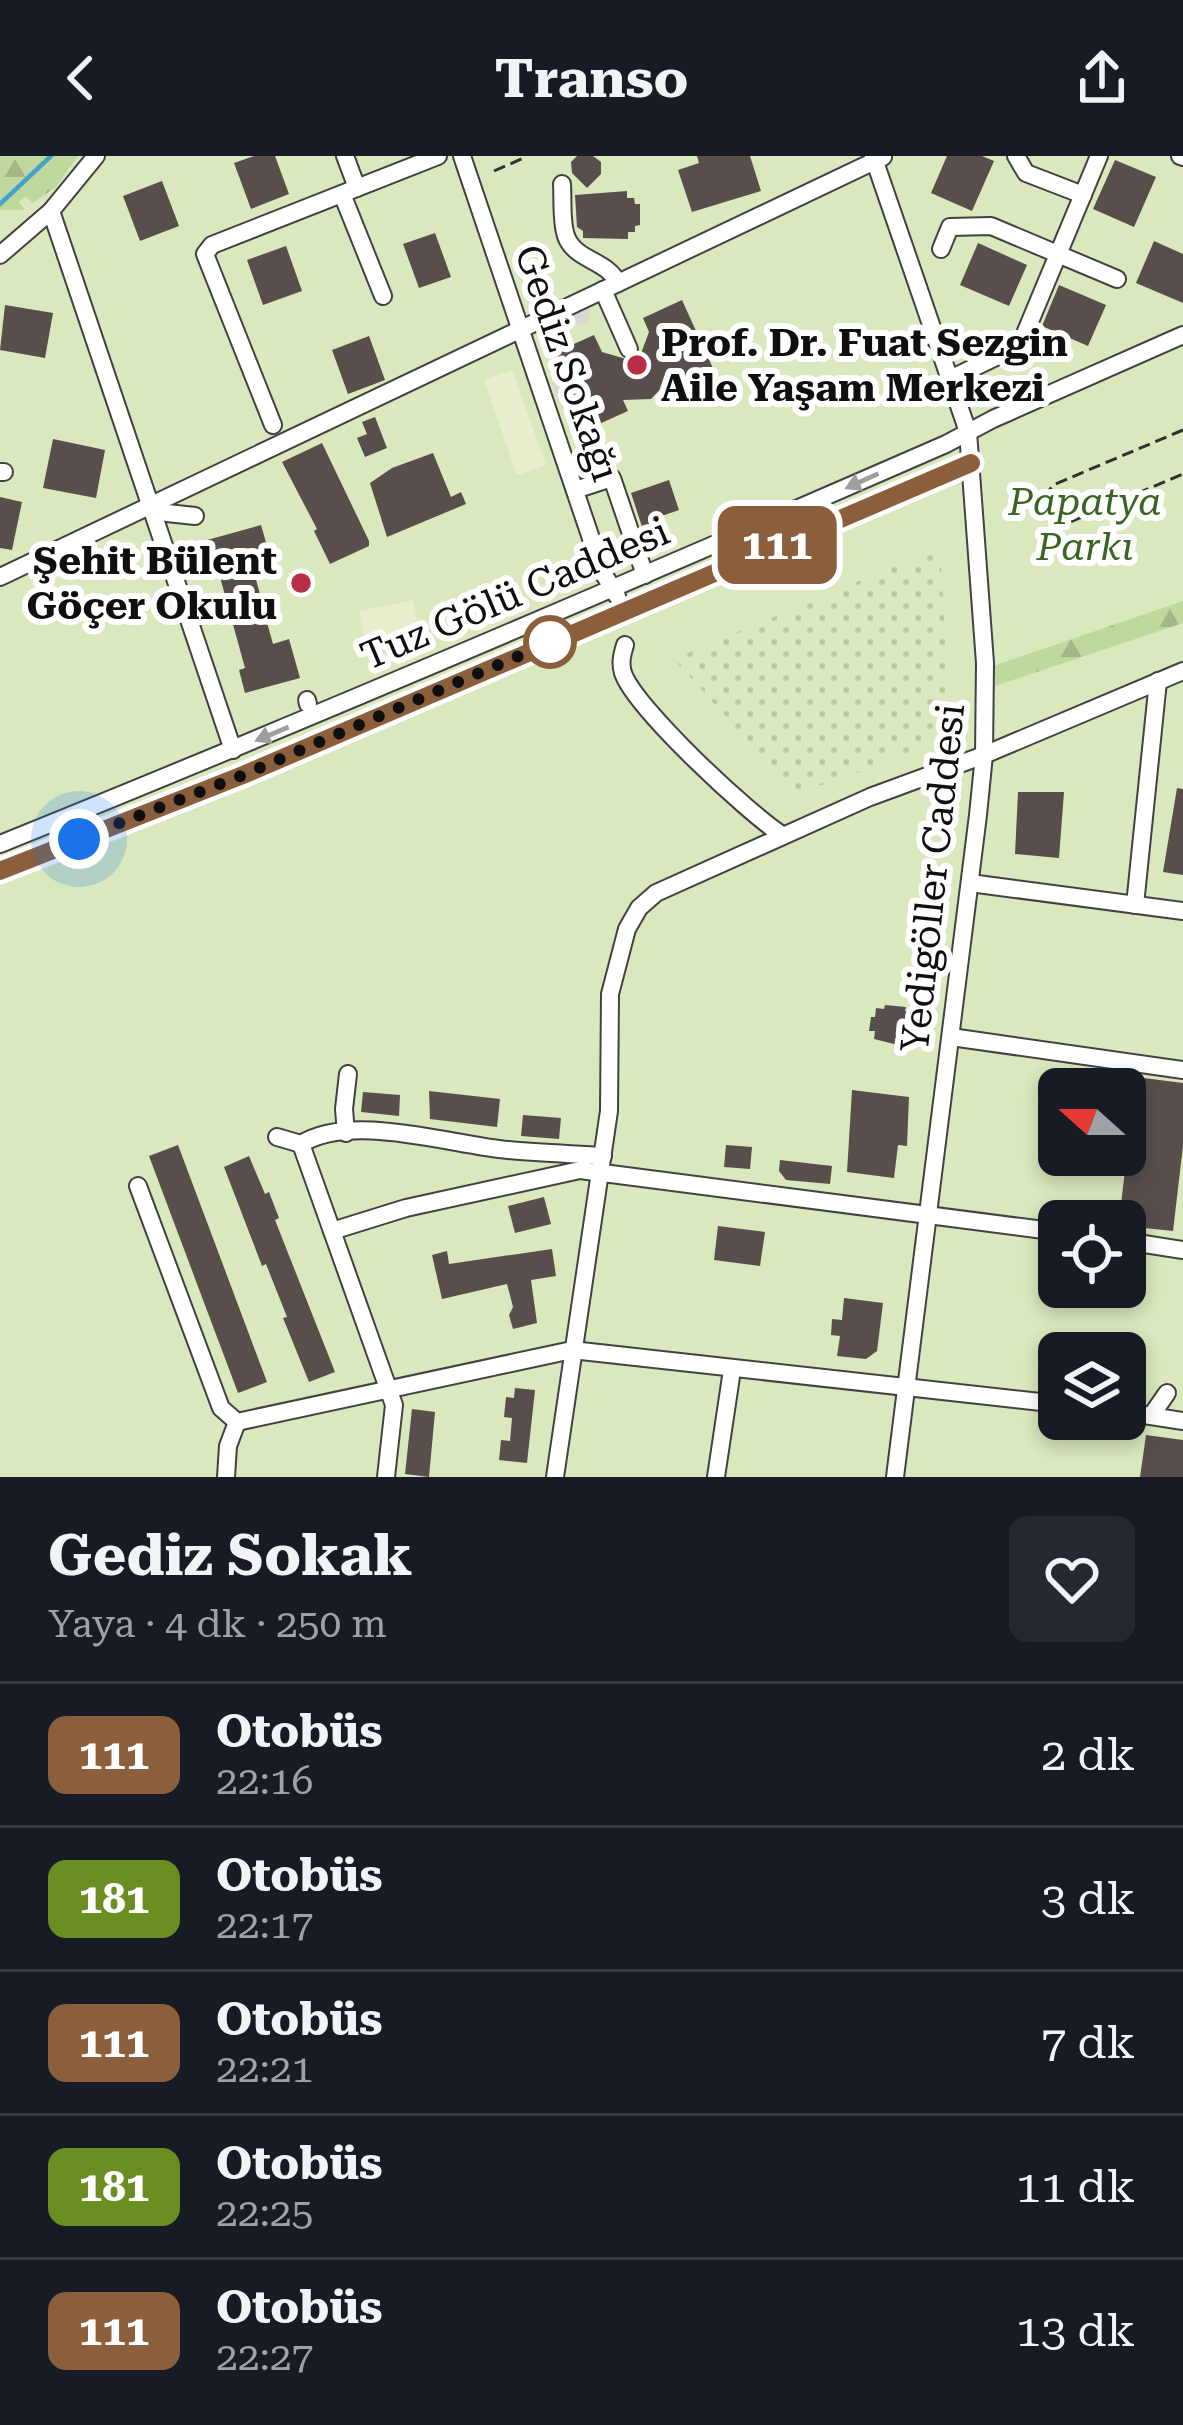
<!DOCTYPE html>
<html lang="tr">
<meta charset="utf-8">
<style>
body{margin:0;font-family:"Roboto Serif",serif;background:#242831;color:#f1f3f6;height:100vh;display:flex;flex-direction:column;font-size:45px;white-space:nowrap}
*{box-sizing:border-box;margin:0}
p{font-size:39px;color:#9ea1a6}
.icon{flex:none;width:66px;height:66px;fill:none;stroke:currentColor;stroke-width:2;stroke-linecap:round;stroke-linejoin:round}
.map{position:relative;height:1321px;overflow:hidden}
.sheet{display:flex;flex-direction:column;background:#171b24;flex:1}
.sheet>*{flex:none}
.badge{padding:0 24px;border-radius:18px;font-size:42px;line-height:78px}
.needle{width:78px;rotate:291deg}
.tools{position:absolute;left:1038px;top:912px;display:grid;gap:24px}
.tools a{display:grid;place-items:center;width:108px;height:108px;border-radius:18px;background:#171b24;box-shadow:0 6px 18px #0003;font-size:60px}
.you{position:absolute;width:60px;height:60px;margin:-30px;border:9px solid #fff;border-radius:50%;background:#1a73e8;box-shadow:0 0 0 18px #1a73e833}
.map>.badge{position:absolute;translate:-50% -50%;box-shadow:0 0 0 6px #fff}
.round{display:grid;place-items:center;flex:none;width:126px;height:126px;border-radius:18px;background:#242831}
.overview{display:flex;align-items:center;justify-content:space-between;height:204px;padding:0 48px}
h1{font-size:57px;font-weight:700;line-height:90px}
ul{padding:0;list-style:none}
li{display:flex;align-items:center;gap:36px;height:144px;padding:0 48px;border-top:3px solid #363941}
li div{flex:1}
li b{display:block;font-size:45px}
li em{font-style:normal}
li .badge{min-width:132px;font-weight:700;text-align:center}
header{display:flex;justify-content:space-between;align-items:center;height:156px;padding:0 48px;background:#171b24;font-size:54px;font-weight:700}
.map>svg:first-child{display:block}
</style>
<header><svg class="icon" aria-label="back" viewBox="0 0 24 24"><path d="M15 5l-7 7 7 7"/></svg>Transo<svg class="icon" aria-label="share" viewBox="0 0 24 24"><path d="M12 15V3M7 8l5-5 5 5M5 13v7h14v-7"/></svg></header>
<div class="map">
<svg width="1183" height="1321" viewBox="0 0 1183 1321">
<defs>
<pattern id="forest-firs" width="22" height="20" patternUnits="userSpaceOnUse" patternTransform="scale(3)"><rect width="22" height="20" fill="#bfd89d"/><path d="M5 1l3.5 6h-7zM16 11l3.5 6h-7z" fill="#a3b886"/></pattern>
<pattern id="garden-dots" width="8" height="8" patternUnits="userSpaceOnUse" patternTransform="scale(3)"><rect width="8" height="8" fill="#d9e8bd"/><path d="M2 2h.1M6 6h.1" fill="none" stroke="#b9c6a1" stroke-width="1.8" stroke-linecap="round"/></pattern>
</defs>
<rect width="100%" height="100%" fill="#fefaf3"/>
<path fill="#d9e8bd" fill-rule="evenodd" d="M0 0H1183V1321H0ZM1059 933H1125V999H1059ZM1059 1065H1125V1131H1059ZM1059 1197H1125V1263H1059Z"/>
<g fill="url(#forest-firs)">
<polygon points="0,0 78,0 56,31 33,47 26,40 19,46 25,54 0,54"/>
<polygon points="1183,445 1183,467 995,530 993,510"/>
</g>
<polygon fill="url(#garden-dots)" points="940,391 951,583 796,638 674,503"/>
<g fill="#e9efce">
<polygon points="512,214 546,309 517,319 484,224"/>
<polygon points="413,444 419,474 365,485 359,455"/>
</g>
<g fill="none" stroke-linecap="round" stroke-linejoin="round">
<polyline stroke="#44a4c7" stroke-width="4.5" points="0,48 51,0"/>
</g>
<g fill="#584f4c">
<polygon points="254,0 275,0 289,38 251,53 234,7"/>
<polygon points="577,0 593,0 601,6 601,18 587,32 572,17 571,6"/>
<polygon points="697,0 750,0 761,35 692,56 678,14 699,7"/>
<polygon points="947,0 982,0 994,5 972,55 931,37"/>
<polygon points="1115,4 1156,21 1134,71 1093,53"/>
<polygon points="162,25 179,70 140,85 123,40"/>
<polygon points="627,35 627,42 634,42 635,48 640,48 640,69 635,70 635,76 628,76 628,83 583,82 583,75 577,71 575,39"/>
<polygon points="435,77 451,121 419,132 403,88"/>
<polygon points="1154,85 1183,98 1183,147 1136,127"/>
<polygon points="978,87 1027,109 1009,150 960,129"/>
<polygon points="286,90 302,135 263,149 247,104"/>
<polygon points="1059,129 1106,149 1088,190 1042,170"/>
<polygon points="682,144 716,219 677,237 670,223 651,243 623,244 628,255 588,273 556,196 594,179 602,196 633,205 640,200 649,176 643,162"/>
<polygon points="5,149 53,157 45,202 0,194"/>
<polygon points="369,180 385,224 348,238 332,194"/>
<polygon points="375,261 387,292 365,301 357,282 367,278 362,266"/>
<polygon points="53,283 105,294 96,342 43,332"/>
<polygon points="322,287 369,385 369,390 330,408 314,375 317,373 282,306"/>
<polygon points="433,297 451,341 461,336 466,348 387,381 370,327 392,312"/>
<polygon points="669,324 679,354 653,363 660,385 648,389 631,337"/>
<polygon points="0,341 22,346 12,394 0,392"/>
<polygon points="261,369 273,411 254,416 261,442 268,440 274,461 266,463 273,488 289,483 300,522 245,537 239,514 245,512 215,403 205,405 200,386"/>
<polygon points="1177,632 1183,633 1183,719 1163,716"/>
<polygon points="1018,636 1064,636 1059,702 1015,698"/>
<polygon points="885,849 906,851 905,855 914,856 910,887 903,886 902,890 874,883 875,875 869,875 871,861 875,861 876,852 884,853"/>
<polygon points="1136,921 1183,927 1183,990 1173,1075 1125,1070 1125,1065 1119,1065"/>
<polygon points="852,934 909,941 907,990 898,989 894,1022 847,1016"/>
<polygon points="429,935 500,943 497,971 430,963"/>
<polygon points="363,936 400,939 399,960 361,956"/>
<polygon points="523,959 561,962 559,983 521,980"/>
<polygon points="178,989 267,1226 238,1237 149,1000"/>
<polygon points="726,989 752,991 750,1013 724,1011"/>
<polygon points="249,1000 265,1038 269,1036 279,1062 275,1064 335,1216 309,1226 283,1162 287,1161 266,1108 262,1110 224,1011"/>
<polygon points="780,1004 832,1010 830,1028 786,1024 779,1015"/>
<polygon points="544,1041 551,1068 515,1077 508,1050"/>
<polygon points="718,1070 765,1076 760,1110 714,1104"/>
<polygon points="552,1093 556,1120 531,1124 537,1167 513,1173 509,1159 513,1151 507,1128 442,1143 432,1099 447,1095 449,1108"/>
<polygon points="844,1142 883,1147 877,1195 866,1203 837,1200 840,1180 831,1179 832,1163 842,1164"/>
<polygon points="515,1232 535,1234 527,1307 499,1304 501,1284 510,1285 512,1262 504,1261 506,1241 514,1242"/>
<polygon points="412,1253 435,1256 429,1321 405,1318"/>
<polygon points="1146,1279 1183,1284 1183,1321 1140,1321"/>
</g>
<g fill="none" stroke-linecap="round" stroke-linejoin="round">
<g stroke="#dad7d1" stroke-width="16" stroke-dasharray="16 8" stroke-linecap="butt">
<polyline points="573,158 592,161"/>
<polyline points="558,221 572,255 562,259"/>
</g>
<defs>
<g id="minor">
<polyline points="345,0 357,32"/>
<polyline points="462,0 602,415 617,440"/>
<polyline points="873,0 968,276 985,507 984,599 978,659 895,1321"/>
<polyline points="1016,0 1026,17 1083,39"/>
<polyline points="1180,0 1183,1"/>
<path d="M562 28C563 44 561 65 566 80 575 105 606 103 618 127"/>
<polyline points="342,38 383,140"/>
<polyline points="51,55 233,594"/>
<polyline points="941,93 950,71 991,70 1117,123"/>
<polyline points="0,99 51,55 96,0"/>
<polyline points="603,134 629,193"/>
<polyline points="950,223 1000,199 1024,180 1099,0"/>
<polyline points="273,269 205,98 212,89 438,0"/>
<polyline points="0,316 4,316"/>
<polyline points="575,334 612,322 645,419"/>
<polyline points="149,349 167,357 195,360"/>
<polyline points="0,421 883,1"/>
<path d="M625 489C622 499 620 507 623 517 635 552 748 657 782 679"/>
<polyline points="307,544 308,548"/>
<path d="M0 688C318 560 632 425 946 288L993 263 1183 179"/>
<polyline points="0,715 243,619 971,307"/>
<polyline points="970,727 1183,755"/>
<polyline points="1135,749 1158,525"/>
<polyline points="951,881 1183,914"/>
<polyline points="346,977 344,953 348,918"/>
<polyline points="277,981 301,988 394,1249 386,1321"/>
<path d="M301 988C352 956 451 989 508 994 540 997 572 998 603 1000"/>
<polyline points="138,1030 221,1252 237,1266"/>
<polyline points="332,1075 406,1052 580,1014 1059,1076"/>
<polyline points="1125,1085 1183,1094"/>
<polyline points="1125,1256 1183,1265"/>
<polyline points="1151,1260 1167,1237"/>
<polyline points="237,1266 572,1194 1059,1248"/>
<polyline points="226,1321 228,1290 237,1266"/>
<polyline points="555,1321 609,955 610,838 627,773 639,752 656,737 870,641 984,599 1183,515"/>
<polyline points="716,1321 732,1214"/>
</g>
</defs>
<use href="#minor" stroke="#424242" stroke-width="20"/>
<g stroke="#313131" stroke-width="3" stroke-dasharray="12 6" stroke-linecap="butt">
<polyline points="494,15 526,1"/>
<polyline points="1183,274 1053,329 1046,339 1045,351 1057,365 1070,366 1183,318"/>
</g>
<use href="#minor" stroke="#fff" stroke-width="16"/>
</g>
<defs><path id="oneway-solid" d="M-6-.8H1V-3.2L6.5 0L1 3.2V.8H-6Z" transform="scale(3)"/></defs>
<g fill="#9f9f9f">
<use href="#oneway-solid" transform="translate(862 325) rotate(156)"/>
<use href="#oneway-solid" transform="translate(272 578) rotate(157)"/>
</g>
<g fill="none" stroke-linecap="round" stroke-linejoin="round">
<defs>
<polyline id="line" points="0,715 243,619 971,307"/>
</defs>
<use href="#line" stroke="#fff" stroke-width="27"/>
<use href="#line" stroke="#8b5e3c" stroke-width="18"/>
<polyline stroke="#0f0f0f" stroke-width="12" stroke-dasharray="0 21.6" points="79,683 243,619 558,483 550,486"/>
</g>
<g fill="#ba2d47" stroke="#fff" stroke-width="4.5">
<circle cx="637" cy="209" r="12"/>
<circle cx="301" cy="427" r="12"/>
</g>
<circle fill="#fff" stroke="#8b5e3c" stroke-width="6" cx="550" cy="486" r="24"/>
<g text-anchor="middle" dominant-baseline="central" stroke-width="12" stroke-linejoin="round" paint-order="stroke">
<g font-size="39" font-weight="bold" fill="#0f0f0f" stroke="#fff" text-anchor="start">
<text x="661" y="187">Prof. Dr. Fuat Sezgin<tspan x="661" dy="45">Aile Yaşam Merkezi</tspan></text>
<text x="277" y="405" text-anchor="end">Şehit Bülent<tspan x="277" dy="45">Göçer Okulu</tspan></text>
</g>
<g font-size="39" fill="#0f0f0f" stroke="#fff">
<text transform="translate(567 207) rotate(71)">Gediz Sokağı</text>
<text transform="translate(515 438) rotate(-23)">Tuz Gölü Caddesi</text>
<text transform="translate(933 722) rotate(-84)">Yedigöller Caddesi</text>
</g>
<g font-size="39" font-style="italic" fill="#396522" stroke="#fff">
<text x="1085" y="346">Papatya<tspan x="1085" dy="45">Parkı</tspan></text>
</g>
</g>
</svg>
<div class="tools">
<a><svg class="needle" viewBox="-14 -14 28 28"><path d="M0-13l5 13h-10z" fill="#e53935"/><path d="M0 13l5-13h-10z" fill="#9ea1a6"/></svg></a>
<a><svg class="icon" aria-label="locate" viewBox="0 0 24 24"><circle cx="12" cy="12" r="6"/><path d="M12 2v4M12 18v4M2 12h4M18 12h4"/></svg></a>
<a><svg class="icon" aria-label="layers" viewBox="0 0 24 24"><path d="M12 4l9 5-9 5-9-5zM3 14l9 5 9-5"/></svg></a>
</div>
<div class="you" style="left:79px;top:683px"></div>
<b class="badge" style="left:777px;top:389px;background:#8b5e3c;color:#fff">111</b>
</div>
<section class="sheet">
<div class="overview"><div><h1>Gediz Sokak</h1><p>Yaya · 4 dk · 250 m</p></div><a class="round"><svg class="icon" aria-label="heart" viewBox="0 0 24 24"><path d="M12 20l-8-8c-3-5 5-10 8-4 3-6 11-1 8 4z"/></svg></a></div>
<ul>
<li><span class="badge" style="background:#8b5e3c;color:#fff">111</span><div><b>Otobüs</b><p>22:16</p></div><em>2 dk</em></li>
<li><span class="badge" style="background:#6b8e23;color:#fff">181</span><div><b>Otobüs</b><p>22:17</p></div><em>3 dk</em></li>
<li><span class="badge" style="background:#8b5e3c;color:#fff">111</span><div><b>Otobüs</b><p>22:21</p></div><em>7 dk</em></li>
<li><span class="badge" style="background:#6b8e23;color:#fff">181</span><div><b>Otobüs</b><p>22:25</p></div><em>11 dk</em></li>
<li><span class="badge" style="background:#8b5e3c;color:#fff">111</span><div><b>Otobüs</b><p>22:27</p></div><em>13 dk</em></li>
</ul>
</section>
